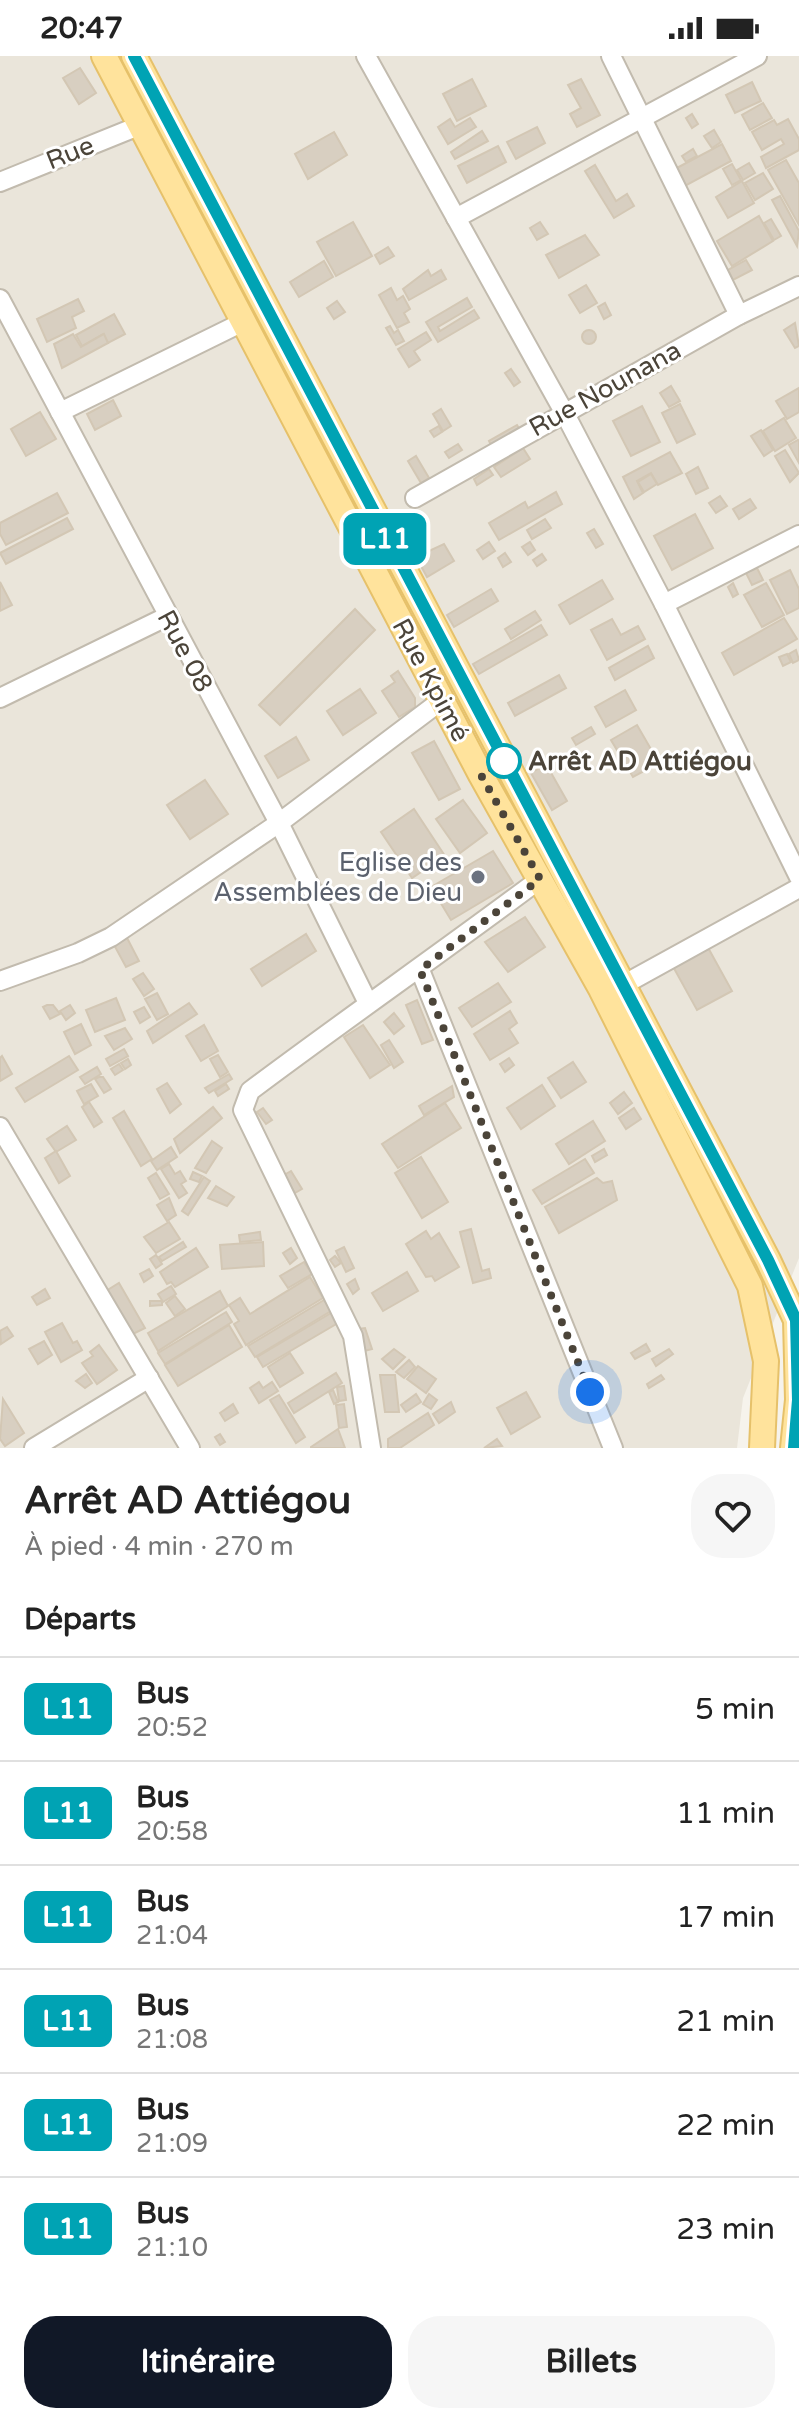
<!DOCTYPE html>
<html lang="fr">
<meta charset="utf-8">
<style>
body{margin:0;font-family:"Varela Round",sans-serif;background:#f6f6f6;color:#222;height:100vh;display:flex;flex-direction:column;font-size:30px;white-space:nowrap}
*{box-sizing:border-box;margin:0}
p{font-size:26px;color:#767676}
.icon{flex:none;width:44px;height:44px;fill:none;stroke:currentColor;stroke-width:2;stroke-linecap:round;stroke-linejoin:round}
.map{position:relative;height:1392px;overflow:hidden}
.sheet{display:flex;flex-direction:column;background:#fff;flex:1}
.sheet>*{flex:none}
.badge{padding:0 16px;border-radius:12px;font-size:28px;line-height:52px}
.you{position:absolute;width:40px;height:40px;margin:-20px;border:6px solid #fff;border-radius:50%;background:#1a73e8;box-shadow:0 0 0 12px #1a73e833}
.map>.badge{position:absolute;translate:-50% -50%;box-shadow:0 0 0 4px #fff}
h2{padding:0 24px;font-size:30px;line-height:72px}
.round{display:grid;place-items:center;flex:none;width:84px;height:84px;border-radius:32px;background:#f6f6f6}
.head{display:flex;align-items:center;justify-content:space-between;height:136px;padding:0 24px}
h1{font-size:38px;font-weight:700;line-height:60px}
.action{display:flex;gap:16px;margin-top:auto;padding:16px 24px}
.action a{flex:1;height:92px;border-radius:32px;background:#111827;color:#fff;font-size:32px;font-weight:700;line-height:92px;text-align:center}
.action a+a{background:#f6f6f6;color:#222}
ul{padding:0;list-style:none}
li{display:flex;align-items:center;gap:24px;height:104px;padding:0 24px;border-top:2px solid #e0e0e0}
li div{flex:1}
li b{display:block;font-size:30px}
li em{font-style:normal}
li .badge{min-width:88px;font-weight:700;text-align:center}
.status{display:flex;justify-content:space-between;align-items:center;height:56px;padding:0 40px;background:#fff;direction:ltr}
.status svg{height:22px;fill:currentColor}
.map>svg:first-child{display:block}
</style>
<div class="status"><b>20:47</b><svg viewBox="0 0 49 12"><path d="M0 12V9h3v3zM5 12V6h3v6zM10 12V3h3v9zM15 12V0h3v12zM26 1h20v11H26zM47 4h2v5h-2z"/></svg></div>
<div class="map">
<svg width="799" height="1392" viewBox="0 0 799 1392">
<rect width="100%" height="100%" fill="#f6f3ec"/>
<polygon fill="#eae5da" points="0,0 799,0 799,1202 743,1342 737,1392 0,1392"/>
<g fill="#d8cfc1" stroke="#d3c7b4" stroke-width="2">
<polygon points="80,12 96,37 79,48 63,22"/>
<polygon points="472,23 486,50 457,65 443,38"/>
<polygon points="581,23 600,59 577,71 570,58 581,52 568,29"/>
<polygon points="752,26 761,45 735,57 726,39"/>
<polygon points="763,47 772,62 750,74 742,59"/>
<polygon points="692,58 698,68 692,72 686,62"/>
<polygon points="470,62 476,71 448,88 438,71 450,63 455,71"/>
<polygon points="788,63 799,83 799,94 766,112 761,101 784,88 781,83 762,94 752,76 774,64 777,69"/>
<polygon points="537,71 545,87 516,103 507,86"/>
<polygon points="714,74 721,86 712,92 704,80"/>
<polygon points="482,75 488,85 455,103 451,96"/>
<polygon points="334,76 347,99 308,123 295,98"/>
<polygon points="722,88 731,105 683,131 673,114"/>
<polygon points="498,90 506,106 467,127 458,110"/>
<polygon points="693,93 697,100 686,106 682,100"/>
<polygon points="786,104 799,127 799,169 768,114"/>
<polygon points="749,107 755,117 743,124 737,114"/>
<polygon points="732,108 741,124 732,129 723,113"/>
<polygon points="595,109 616,145 627,138 634,150 614,162 585,115"/>
<polygon points="763,117 773,133 755,144 745,127"/>
<polygon points="742,125 754,147 728,162 716,141"/>
<polygon points="780,140 799,175 797,190 772,144"/>
<polygon points="759,160 773,185 732,210 717,185"/>
<polygon points="771,163 781,180 774,184 764,167"/>
<polygon points="353,166 372,200 336,220 317,186"/>
<polygon points="540,166 548,178 537,184 530,172"/>
<polygon points="585,179 599,199 559,222 546,199"/>
<polygon points="388,191 394,200 380,208 375,199"/>
<polygon points="746,204 752,214 733,224 728,214"/>
<polygon points="324,205 333,221 299,241 290,226"/>
<polygon points="428,214 431,220 441,214 446,223 409,244 403,233"/>
<polygon points="586,229 597,247 580,257 569,239"/>
<polygon points="391,232 397,244 403,240 410,253 404,257 409,266 397,272 379,239"/>
<polygon points="467,242 472,251 438,271 440,275 474,254 479,262 438,286 426,266"/>
<polygon points="78,243 84,255 72,261 76,272 47,286 37,263"/>
<polygon points="337,245 345,256 334,263 327,252"/>
<polygon points="605,247 611,259 604,263 598,251"/>
<polygon points="114,258 125,278 108,287 103,278 82,290 76,279"/>
<polygon points="795,267 799,290 795,292 784,274"/>
<polygon points="390,270 394,277 398,274 404,285 396,289 386,272"/>
<circle cx="589" cy="281" r="7"/>
<polygon points="426,276 431,284 414,295 420,304 409,311 398,293"/>
<polygon points="73,278 81,291 104,278 108,287 62,312 54,288"/>
<polygon points="511,313 520,326 514,330 505,317"/>
<polygon points="671,330 680,345 669,351 660,337"/>
<polygon points="799,332 799,356 787,363 776,345"/>
<polygon points="113,344 121,360 95,374 87,358"/>
<polygon points="680,348 695,378 677,387 662,357"/>
<polygon points="642,350 660,386 631,400 613,365"/>
<polygon points="441,353 451,370 443,375 433,358"/>
<polygon points="40,356 56,383 26,400 11,373"/>
<polygon points="784,362 796,382 775,395 763,375"/>
<polygon points="517,369 520,374 492,391 489,385"/>
<polygon points="439,370 442,376 434,381 430,375"/>
<polygon points="761,374 773,394 764,400 751,380"/>
<polygon points="798,384 799,385 799,407 789,389"/>
<polygon points="458,388 462,394 449,402 445,396"/>
<polygon points="523,392 530,403 501,421 494,411"/>
<polygon points="785,394 799,417 790,426 775,400"/>
<polygon points="670,396 682,417 658,429 651,417 637,425 643,437 634,443 623,421"/>
<polygon points="416,400 429,422 421,427 408,405"/>
<polygon points="698,411 708,432 696,438 686,418"/>
<polygon points="489,413 493,419 477,429 474,423"/>
<polygon points="651,418 657,428 644,436 638,426"/>
<polygon points="556,436 562,448 499,484 489,467 525,446 528,452"/>
<polygon points="57,437 68,457 6,489 0,478 0,467"/>
<polygon points="720,440 727,450 716,457 709,447"/>
<polygon points="750,443 756,452 739,463 733,453"/>
<polygon points="695,458 713,492 672,514 654,480"/>
<polygon points="67,462 73,473 6,508 0,497"/>
<polygon points="545,463 551,472 532,483 527,474"/>
<polygon points="594,473 603,488 596,492 587,477"/>
<polygon points="489,486 495,495 483,503 477,494"/>
<polygon points="530,486 535,494 528,499 522,491"/>
<polygon points="444,488 454,505 427,521 416,501"/>
<polygon points="505,497 511,506 503,511 498,502"/>
<polygon points="542,498 546,504 537,510 533,504"/>
<polygon points="757,512 763,524 752,529 746,517"/>
<polygon points="790,514 799,533 799,552 787,558 770,524"/>
<polygon points="602,524 613,543 570,568 559,549"/>
<polygon points="0,526 12,549 0,555"/>
<polygon points="733,527 738,538 733,541 728,531"/>
<polygon points="766,527 784,559 762,571 744,539"/>
<polygon points="491,533 498,545 454,571 447,559"/>
<polygon points="355,553 375,574 280,669 259,649"/>
<polygon points="535,555 541,564 511,583 505,573"/>
<polygon points="784,562 797,583 734,619 722,597"/>
<polygon points="612,563 621,579 638,570 645,583 607,604 591,574"/>
<polygon points="541,569 547,579 479,618 473,608"/>
<polygon points="648,590 654,602 615,624 609,612"/>
<polygon points="796,594 799,604 793,607 789,598"/>
<polygon points="787,598 791,606 783,610 779,601"/>
<polygon points="398,615 415,642 415,651 399,661 382,635 395,626 391,620"/>
<polygon points="559,619 566,632 515,660 508,647"/>
<polygon points="360,633 376,657 343,679 327,655"/>
<polygon points="625,634 636,654 606,671 595,651"/>
<polygon points="637,669 659,707 633,721 611,684"/>
<polygon points="591,671 595,678 576,689 572,682"/>
<polygon points="296,681 309,704 278,722 265,700"/>
<polygon points="434,685 460,733 439,744 412,697"/>
<polygon points="546,708 567,745 552,754 531,717"/>
<polygon points="205,724 228,758 190,783 167,749"/>
<polygon points="463,744 487,777 460,797 436,763"/>
<polygon points="414,753 445,800 412,822 381,776"/>
<polygon points="493,795 513,827 451,864 431,831"/>
<polygon points="525,861 545,891 508,916 485,886"/>
<polygon points="306,878 316,895 262,930 251,913"/>
<polygon points="126,880 139,905 126,911 113,887"/>
<polygon points="706,888 732,935 697,954 671,907"/>
<polygon points="143,917 154,933 144,940 133,923"/>
<polygon points="498,927 511,946 472,971 459,952"/>
<polygon points="157,937 168,958 157,964 145,943"/>
<polygon points="116,942 125,964 95,976 86,954"/>
<polygon points="417,944 433,984 422,988 406,949"/>
<polygon points="189,947 197,958 153,987 147,975"/>
<polygon points="47,949 53,949 60,958 50,963 43,951"/>
<polygon points="70,949 75,957 66,964 60,955"/>
<polygon points="144,951 150,961 140,967 134,956"/>
<polygon points="510,955 517,967 509,973 518,987 490,1004 474,978"/>
<polygon points="394,957 404,970 394,978 384,966"/>
<polygon points="81,968 91,989 75,998 64,976"/>
<polygon points="204,969 218,995 201,1005 186,980"/>
<polygon points="363,969 390,1009 370,1022 344,981"/>
<polygon points="125,972 132,983 114,994 105,980"/>
<polygon points="389,984 403,1006 394,1012 381,989"/>
<polygon points="124,993 128,1000 110,1010 106,1003"/>
<polygon points="218,999 228,1016 220,1021 210,1003"/>
<polygon points="2,1000 12,1018 0,1025 0,1002"/>
<polygon points="69,1000 78,1014 25,1046 16,1032"/>
<polygon points="509,1002 514,1009 505,1016 500,1008"/>
<polygon points="128,1003 131,1009 125,1013 121,1007"/>
<polygon points="573,1006 586,1026 561,1042 548,1022"/>
<polygon points="119,1008 123,1014 115,1019 111,1013"/>
<polygon points="97,1011 101,1018 85,1028 80,1021"/>
<polygon points="229,1018 232,1023 209,1037 205,1032"/>
<polygon points="99,1021 103,1021 111,1033 104,1037 95,1023"/>
<polygon points="167,1027 181,1048 170,1057 157,1033"/>
<polygon points="91,1028 98,1040 84,1048 77,1035"/>
<polygon points="226,1028 229,1033 218,1040 215,1035"/>
<polygon points="542,1029 555,1050 521,1073 507,1052"/>
<polygon points="452,1030 454,1041 424,1059 419,1050"/>
<polygon points="624,1036 632,1047 618,1058 610,1047"/>
<polygon points="89,1046 102,1066 94,1071 82,1051"/>
<polygon points="445,1047 461,1072 398,1112 382,1088"/>
<polygon points="213,1051 222,1062 180,1097 174,1083"/>
<polygon points="263,1052 272,1064 266,1068 257,1056"/>
<polygon points="634,1052 641,1063 626,1073 619,1062"/>
<polygon points="124,1055 152,1103 141,1110 113,1062"/>
<polygon points="593,1065 605,1085 569,1108 556,1088"/>
<polygon points="67,1070 76,1084 56,1096 47,1083"/>
<polygon points="212,1085 222,1092 206,1117 195,1112"/>
<polygon points="171,1091 177,1101 157,1114 151,1105"/>
<polygon points="604,1093 607,1099 595,1106 592,1100"/>
<polygon points="56,1095 70,1120 59,1127 45,1102"/>
<polygon points="421,1101 448,1146 422,1162 395,1117"/>
<polygon points="585,1103 594,1117 542,1148 533,1134"/>
<polygon points="169,1108 175,1118 180,1115 186,1125 181,1128 187,1137 179,1142 161,1113"/>
<polygon points="291,1115 302,1133 295,1137 284,1119"/>
<polygon points="193,1116 202,1120 199,1126 190,1123"/>
<polygon points="156,1117 169,1138 160,1143 148,1122"/>
<polygon points="204,1121 210,1125 188,1159 182,1155"/>
<polygon points="597,1122 603,1127 612,1125 617,1144 559,1177 545,1151"/>
<polygon points="216,1130 234,1141 227,1150 208,1142"/>
<polygon points="169,1142 176,1159 167,1165 157,1149"/>
<polygon points="169,1166 180,1183 156,1197 144,1181"/>
<polygon points="471,1173 482,1215 489,1213 491,1222 473,1227 460,1176"/>
<polygon points="426,1175 431,1183 439,1177 459,1211 435,1225 432,1220 426,1221 406,1188"/>
<polygon points="260,1176 261,1184 240,1186 239,1179"/>
<polygon points="183,1186 186,1191 162,1205 159,1201"/>
<polygon points="263,1186 264,1210 222,1213 220,1189"/>
<polygon points="344,1191 354,1212 346,1216 336,1195"/>
<polygon points="196,1192 208,1211 175,1231 171,1226 167,1228 160,1216"/>
<polygon points="291,1192 297,1202 290,1208 283,1197"/>
<polygon points="156,1199 162,1208 156,1212 150,1203"/>
<polygon points="335,1200 341,1207 335,1211 330,1204"/>
<polygon points="304,1206 312,1218 288,1232 280,1220"/>
<polygon points="149,1213 153,1220 144,1226 140,1218"/>
<polygon points="407,1216 418,1235 383,1255 372,1237"/>
<polygon points="310,1221 323,1242 246,1289 234,1268 239,1265 229,1249 240,1242 250,1258"/>
<polygon points="355,1223 359,1233 353,1238 347,1228"/>
<polygon points="119,1227 145,1272 131,1279 106,1235"/>
<polygon points="171,1230 176,1238 163,1246 158,1238"/>
<polygon points="45,1233 50,1242 37,1249 32,1241"/>
<polygon points="220,1235 228,1250 158,1295 148,1277"/>
<polygon points="175,1240 185,1253 175,1260 166,1247"/>
<polygon points="324,1244 331,1255 255,1301 248,1290"/>
<polygon points="150,1245 162,1245 162,1249 150,1250"/>
<polygon points="226,1256 232,1266 165,1308 158,1297"/>
<polygon points="331,1257 338,1267 263,1311 257,1301"/>
<polygon points="62,1267 73,1287 77,1285 82,1294 61,1306 45,1276"/>
<polygon points="229,1269 242,1291 178,1330 165,1309"/>
<polygon points="7,1271 13,1280 1,1288 0,1275"/>
<polygon points="365,1272 372,1293 364,1295 357,1273"/>
<polygon points="44,1285 52,1299 38,1308 29,1293"/>
<polygon points="646,1288 650,1295 635,1303 631,1297"/>
<polygon points="99,1289 117,1314 97,1328 82,1307 93,1300 90,1296"/>
<polygon points="394,1293 405,1301 393,1313 382,1303"/>
<polygon points="669,1293 673,1298 656,1310 652,1303"/>
<polygon points="290,1297 303,1317 280,1331 268,1311"/>
<polygon points="409,1304 415,1311 404,1322 396,1316"/>
<polygon points="418,1310 436,1323 426,1337 407,1323"/>
<polygon points="336,1317 342,1327 294,1357 288,1347"/>
<polygon points="86,1318 92,1327 85,1332 76,1325"/>
<polygon points="380,1319 395,1319 399,1356 385,1356"/>
<polygon points="661,1319 664,1323 649,1332 647,1328"/>
<polygon points="259,1326 263,1332 272,1326 278,1335 259,1347 250,1332"/>
<polygon points="344,1330 346,1344 339,1345 337,1331"/>
<polygon points="333,1334 338,1346 334,1348 329,1336"/>
<polygon points="526,1336 540,1361 511,1378 497,1352"/>
<polygon points="416,1338 421,1346 406,1356 401,1349"/>
<polygon points="429,1338 437,1344 431,1353 423,1348"/>
<polygon points="279,1339 305,1381 296,1387 270,1344"/>
<polygon points="3,1343 24,1377 5,1390 0,1383"/>
<polygon points="451,1346 455,1356 439,1367 433,1358"/>
<polygon points="233,1348 238,1357 225,1365 220,1357"/>
<polygon points="344,1348 347,1371 339,1372 336,1349"/>
<polygon points="428,1357 434,1369 400,1392 388,1392 388,1383"/>
<polygon points="338,1373 345,1392 311,1392 311,1391"/>
<polygon points="220,1378 225,1386 220,1389 215,1381"/>
<polygon points="497,1383 502,1390 484,1392"/>
</g>
<g fill="none" stroke-linecap="round" stroke-linejoin="round">
<defs>
<g id="minor">
<polyline points="366,0 564,356 664,548 799,821"/>
<polyline points="611,0 739,259"/>
<polyline points="0,126 141,69"/>
<polyline points="456,162 757,0"/>
<polyline points="0,243 279,767 368,947"/>
<polyline points="60,356 243,266"/>
<polyline points="415,442 739,259 799,230"/>
<polyline points="664,548 799,479"/>
<polyline points="0,642 166,561"/>
<polyline points="420,914 613,1392"/>
<polyline points="0,925 78,897 111,881 279,767 442,644"/>
<polyline points="623,929 799,832"/>
<polyline points="0,1071 190,1392"/>
<polyline points="34,1392 149,1322"/>
<path d="M371 1392 353 1280 243 1054 250 1035C346 963 444 895 540 823"/>
</g>
<g id="major">
<polyline points="104,0 481,719 601,933 750,1230 766,1305 762,1392"/>
<polyline points="134,0 768,1204 796,1264 798,1344 793,1392"/>
</g>
</defs>
<use href="#minor" stroke="#c2bbae" stroke-width="22"/>
<use href="#major" stroke="#e6c16a" stroke-width="28"/>
<use href="#minor" stroke="#fff" stroke-width="18"/>
<use href="#major" stroke="#ffe39c" stroke-width="24"/>
</g>
<g fill="none" stroke-linecap="round" stroke-linejoin="round">
<defs>
<polyline id="line" points="134,0 768,1204 796,1264 798,1344 794,1392"/>
</defs>
<use href="#line" stroke="#fff" stroke-width="18"/>
<use href="#line" stroke="#00a3b4" stroke-width="12"/>
<polyline stroke="#4b4439" stroke-width="8" stroke-dasharray="0 14.4" points="504,705 481,719 540,823 420,914 590,1336"/>
</g>
<circle fill="#fff" stroke="#00a3b4" stroke-width="4" cx="504" cy="705" r="16"/>
<circle fill="#6b7280" stroke="#fff" stroke-width="3" cx="478" cy="821" r="8"/>
<g text-anchor="middle" dominant-baseline="central" stroke-width="6" stroke-linejoin="round" paint-order="stroke">
<g font-size="26" fill="#4b4439" stroke="#fff">
<text transform="translate(70 97) rotate(-22)">Rue</text>
<text transform="translate(605 333) rotate(-29)">Rue Nounana</text>
<text transform="translate(185 595) rotate(62)">Rue 08</text>
<text transform="translate(431 624) rotate(62)">Rue Kpimé</text>
</g>
<g font-size="26" font-weight="bold" fill="#4b4439" stroke="#fff" text-anchor="start">
<text x="528" y="705">Arrêt AD Attiégou</text>
</g>
<g font-size="26" fill="#5b616d" stroke="#fff" text-anchor="end">
<text x="462" y="806">Eglise des<tspan x="462" dy="30">Assemblées de Dieu</tspan></text>
</g>
</g>
</svg>
<div class="you" style="left:590px;top:1336px"></div>
<b class="badge" style="left:385px;top:483px;background:#00a3b4;color:#fff">L11</b>
</div>
<section class="sheet">
<div class="head"><div><h1>Arrêt AD Attiégou</h1><p>À pied · 4 min · 270 m</p></div><a class="round"><svg class="icon" aria-label="heart" viewBox="0 0 24 24"><path d="M12 20l-8-8c-3-5 5-10 8-4 3-6 11-1 8 4z"/></svg></a></div>
<h2>Départs</h2>
<ul>
<li><span class="badge" style="background:#00a3b4;color:#fff">L11</span><div><b>Bus</b><p>20:52</p></div><em>5 min</em></li>
<li><span class="badge" style="background:#00a3b4;color:#fff">L11</span><div><b>Bus</b><p>20:58</p></div><em>11 min</em></li>
<li><span class="badge" style="background:#00a3b4;color:#fff">L11</span><div><b>Bus</b><p>21:04</p></div><em>17 min</em></li>
<li><span class="badge" style="background:#00a3b4;color:#fff">L11</span><div><b>Bus</b><p>21:08</p></div><em>21 min</em></li>
<li><span class="badge" style="background:#00a3b4;color:#fff">L11</span><div><b>Bus</b><p>21:09</p></div><em>22 min</em></li>
<li><span class="badge" style="background:#00a3b4;color:#fff">L11</span><div><b>Bus</b><p>21:10</p></div><em>23 min</em></li>
</ul>
<div class="action"><a>Itinéraire</a><a>Billets</a></div>
</section>
